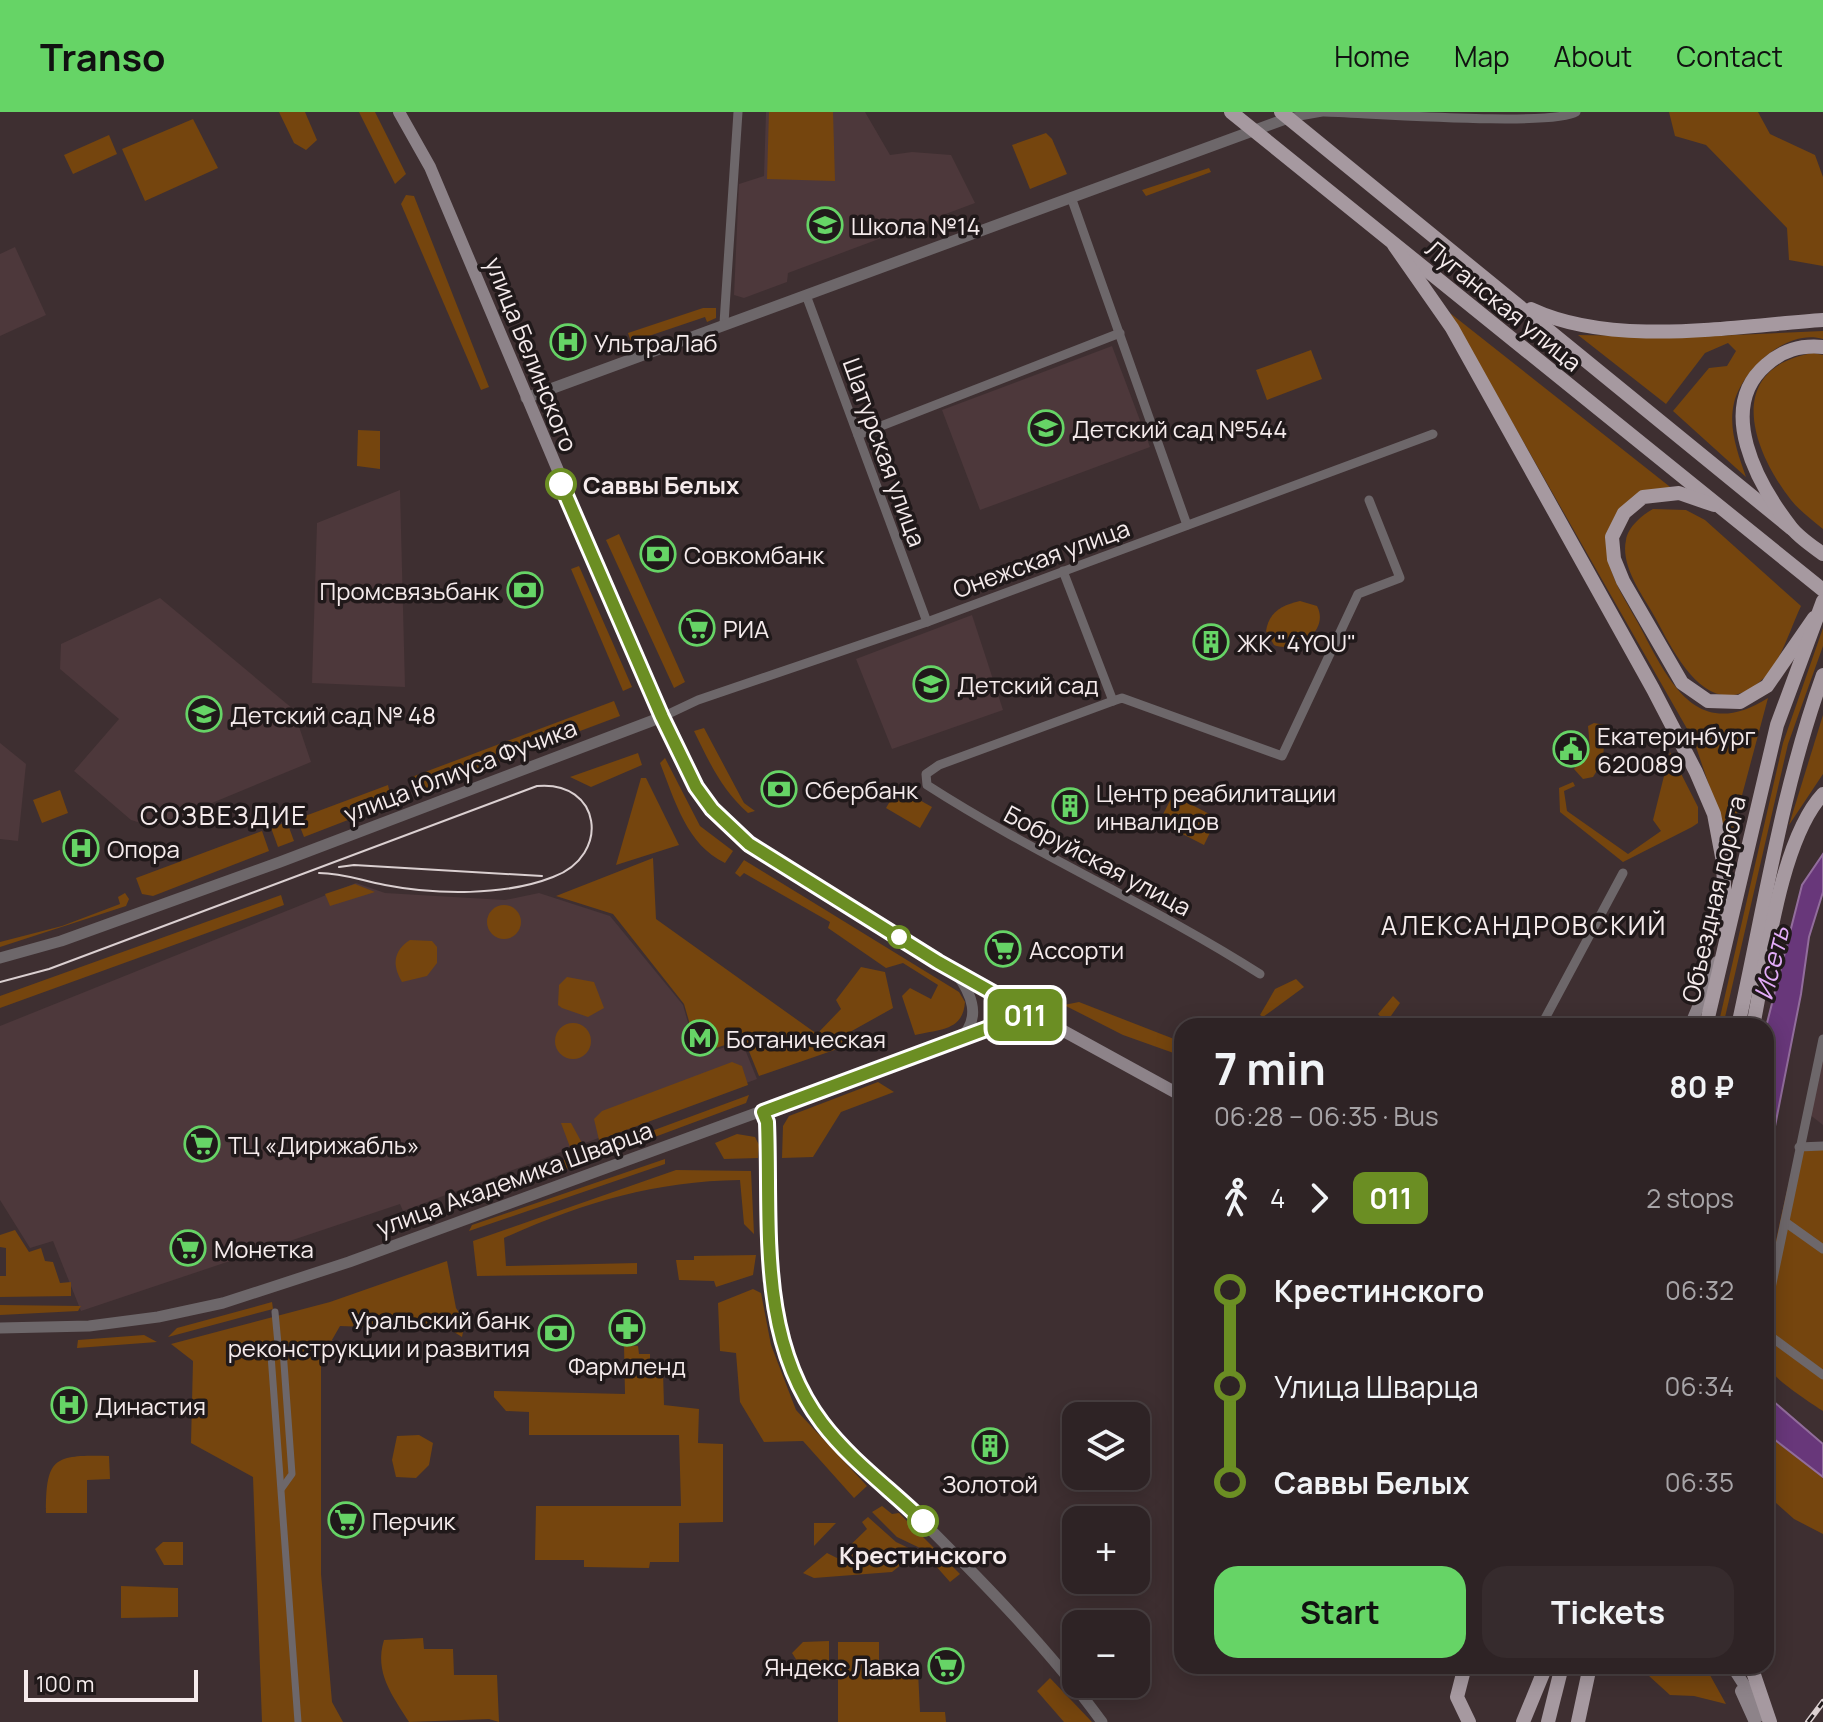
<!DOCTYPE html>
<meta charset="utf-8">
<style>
body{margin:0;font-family:Manrope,sans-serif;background:#362b2d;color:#f1f3f6;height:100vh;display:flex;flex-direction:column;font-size:30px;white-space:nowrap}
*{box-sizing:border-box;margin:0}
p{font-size:26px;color:#a7a4a7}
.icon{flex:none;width:44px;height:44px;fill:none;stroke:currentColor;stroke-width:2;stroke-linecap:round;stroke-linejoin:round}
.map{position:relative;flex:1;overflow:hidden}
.drawer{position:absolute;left:1174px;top:906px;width:600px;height:656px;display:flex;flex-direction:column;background:#2e2325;border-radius:24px;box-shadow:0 4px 20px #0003,0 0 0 2px #494042}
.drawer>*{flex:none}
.badge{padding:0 16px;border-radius:12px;font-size:28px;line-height:52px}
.buttons{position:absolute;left:1062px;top:1290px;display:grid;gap:16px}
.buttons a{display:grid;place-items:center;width:88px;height:88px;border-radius:16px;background:#2e2325;box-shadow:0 4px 20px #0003,0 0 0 2px #494042;font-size:40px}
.scale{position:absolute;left:24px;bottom:20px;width:174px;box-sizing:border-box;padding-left:8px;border:4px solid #f5ebec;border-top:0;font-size:22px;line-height:28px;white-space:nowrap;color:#f5ebec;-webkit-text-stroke:6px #20191a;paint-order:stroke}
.map>.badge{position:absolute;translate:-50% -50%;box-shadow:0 0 0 4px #fff}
.legs{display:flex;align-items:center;gap:12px;height:88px;padding:0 40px;font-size:26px}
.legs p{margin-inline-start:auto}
.overview{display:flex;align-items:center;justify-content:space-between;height:136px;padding:0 40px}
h1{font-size:44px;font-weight:700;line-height:60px}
.primary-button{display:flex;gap:16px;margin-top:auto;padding:16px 40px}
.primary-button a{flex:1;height:92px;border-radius:24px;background:#66d466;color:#111;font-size:32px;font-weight:700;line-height:92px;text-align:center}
.primary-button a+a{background:#362b2d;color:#f1f3f6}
ul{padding:0 40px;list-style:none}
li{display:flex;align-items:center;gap:28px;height:96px;font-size:30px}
li i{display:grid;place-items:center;width:12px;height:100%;margin:0 10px;background:currentColor}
li i::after{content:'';width:20px;height:20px;margin:-10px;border:6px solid;border-radius:50%;background:#2e2325}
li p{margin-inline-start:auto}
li:first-child i{background:linear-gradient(#0000 50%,currentColor 0)}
li:last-child i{background:linear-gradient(currentColor 50%,#0000 0)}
header{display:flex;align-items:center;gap:48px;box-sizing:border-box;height:112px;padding:0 40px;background:#66d466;color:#111}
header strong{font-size:38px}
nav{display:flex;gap:44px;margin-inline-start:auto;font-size:28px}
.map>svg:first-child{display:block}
</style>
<header>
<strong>Transo</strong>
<nav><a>Home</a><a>Map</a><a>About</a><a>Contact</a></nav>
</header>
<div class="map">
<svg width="1823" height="1610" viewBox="0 0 1823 1610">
<rect width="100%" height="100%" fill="#3e2f31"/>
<g fill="#4d383b">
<polygon points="766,0 865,0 890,43 912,40 951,43 975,91 788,161 787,170 744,186 734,183 739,72 764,64"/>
<polygon points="15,135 46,203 0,224 0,142"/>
<polygon points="1112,234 1150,335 980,398 942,298"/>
<polygon points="400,378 405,575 312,571 317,411"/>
<polygon points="160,486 293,597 311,650 154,715 131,708 74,659 119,607 60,557 61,532"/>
<polygon points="972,503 1003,598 892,637 856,547"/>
<polygon points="0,631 26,652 18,729 0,727"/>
<polygon points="356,771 385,781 505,788 539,781 610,804 683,893 695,935 706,941 742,930 757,967 403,1099 400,1092 81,1199 53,1129 30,1136 0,1088 0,914"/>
<polygon points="1823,932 1823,1013 1809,1002"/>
</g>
<g fill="#75450e">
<polygon points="279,0 305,0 317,28 306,38 294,31"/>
<polygon points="359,0 375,0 406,62 395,72"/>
<polygon points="769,0 833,0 835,69 767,67"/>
<polygon points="1669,0 1758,0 1770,22 1815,43 1823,65 1823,154 1789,148 1787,116 1706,33 1675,24"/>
<polygon points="193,7 218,56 145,89 122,37"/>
<polygon points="1046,21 1052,27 1067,62 1030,77 1012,33"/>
<polygon points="109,23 117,42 73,62 64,43"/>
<polygon points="1209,56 1211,60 1146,84 1142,78"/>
<polygon points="406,83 414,84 489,275 481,278 401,92"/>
<polygon points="703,196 716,196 716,206 707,210 705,205 631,230 628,221"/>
<path d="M1450 201 1674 378 1661 377 1609 419C1601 454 1622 481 1638 511 1668 567 1695 632 1768 586L1729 732 1694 629Z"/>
<path d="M1823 219V227C1787 216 1742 258 1734 291 1728 316 1738 342 1746 365L1673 299 1709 256 1727 254 1736 239 1728 231 1705 241 1666 292 1578 223 1691 225Z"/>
<polygon points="1311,238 1322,267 1267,288 1256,258"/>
<path d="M1813 241 1823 243V417C1812 408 1800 399 1791 388 1751 337 1724 256 1813 241Z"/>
<polygon points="358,318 380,319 380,357 357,354"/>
<path d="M1653 397 1686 398 1705 408 1801 494C1791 515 1781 549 1765 565 1712 617 1677 547 1656 507 1644 485 1620 455 1626 428 1628 415 1642 403 1653 397Z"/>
<polygon points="619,422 685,570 674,576 606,428"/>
<polygon points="579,454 632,575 623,579 571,457"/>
<path d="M1300 489 1317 494C1330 519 1296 542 1274 533L1266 519C1269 500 1282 493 1300 489Z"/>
<polygon points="1823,516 1823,534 1788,632 1723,914 1718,914 1783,631"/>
<polygon points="614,589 620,604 415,681 409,666"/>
<polygon points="1823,603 1823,662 1789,713"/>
<polygon points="1594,611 1605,613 1603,649 1593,665 1583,667 1574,657 1590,636 1588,614"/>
<path d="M704 616 744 691 755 699 748 701C722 678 709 650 694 619Z"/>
<polygon points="1670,640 1698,695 1698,711 1692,715 1623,750 1560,700 1559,676 1573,670 1575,674 1564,679 1567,699 1628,742 1661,719 1653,708"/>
<polygon points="638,641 642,653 591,675 570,665"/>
<path d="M665 646 700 714 733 739 725 751C687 733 675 689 660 651Z"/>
<polygon points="641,666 646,666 679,733 616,753"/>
<polygon points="388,673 392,691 304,725 297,707"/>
<polygon points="898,676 932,695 920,716 886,696"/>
<polygon points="60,678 68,701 42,711 33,688"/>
<polygon points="1173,683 1217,706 1204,733 1159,710"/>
<polygon points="287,710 294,729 278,735 271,716"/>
<polygon points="262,719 269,739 153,784 142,782 136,766"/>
<polygon points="653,746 656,807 817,922 841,897 836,888 861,855 885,860 893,896 850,920 846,934 759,964 744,927 706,939 696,933 684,892 613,802 556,784"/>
<path d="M744 748 959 880 965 890C963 919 940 917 915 923L902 884 910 876 931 887 938 873 903 851 886 856 828 816 830 810 744 761 740 765 735 761Z"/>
<polygon points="355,772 375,780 330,794 325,782"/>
<polygon points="125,781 129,787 126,794 0,835 0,830 62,814 120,792 118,785"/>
<polygon points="281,783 284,793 0,896 0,884"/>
<circle cx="504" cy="810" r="17"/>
<path d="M410 828 432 829 437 835V851L427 864 402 870C392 853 393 839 410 828Z"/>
<polygon points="567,865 594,870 604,896 588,905 562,896 558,893 559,873"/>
<polygon points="1296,867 1304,875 1263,905 1260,903 1275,877"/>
<polygon points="1393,884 1400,891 1386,911 1378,902"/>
<polygon points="1079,890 1174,927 1182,934 1182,944 1123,923 1064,893"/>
<circle cx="573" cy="929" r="18"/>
<polygon points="732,950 742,954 748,973 599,1028 594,1007 602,999"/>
<polygon points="878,970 894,980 841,1000 813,1045 782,1046 783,1014 789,1004"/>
<polygon points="749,983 746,991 609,1042 603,1037"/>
<polygon points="561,1011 571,1011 582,1031 570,1035"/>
<polygon points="737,1022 755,1025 759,1033 758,1046 724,1047 715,1031"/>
<path d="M1823 1031V1299C1811 1291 1775 1268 1770 1257 1751 1215 1784 1095 1794 1048L1807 1033Z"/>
<polygon points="580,1042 575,1054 523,1071 503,1070"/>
<polygon points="665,1047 665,1052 469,1119 472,1113"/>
<path d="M676 1058 751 1059 754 1122 744 1112 740 1068C655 1069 582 1091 504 1126L506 1154 637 1151V1162L477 1164 473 1129Z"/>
<polygon points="15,1118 29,1140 41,1136 45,1149 53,1150 60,1171 71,1170 71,1184 0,1185 0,1164 6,1164 6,1136 0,1135 0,1123"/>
<polygon points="756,1143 753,1163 716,1175 714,1169 679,1168 676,1148 694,1148 694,1144"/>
<polygon points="447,1149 456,1196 465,1210 462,1225 451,1218 340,1214 321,1247 321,1462 332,1590 343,1610 262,1610 253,1365 191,1331 193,1249 171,1232 330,1190"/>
<polygon points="753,1177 761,1181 771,1233 796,1298 867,1374 854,1386 803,1329 764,1330 740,1290 736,1241 720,1239 718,1191"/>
<polygon points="272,1190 273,1197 168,1225 177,1216"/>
<polygon points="0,1193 81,1194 78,1199 0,1203"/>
<polygon points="144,1223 157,1230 77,1236 78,1228"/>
<polygon points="624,1233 638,1234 639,1242 650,1242 650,1259 663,1260 664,1293 699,1297 698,1331 723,1332 723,1410 679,1411 679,1450 650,1450 649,1456 584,1455 584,1448 535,1448 536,1394 681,1394 679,1323 529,1323 529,1300 506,1299 494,1285 494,1279 625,1282"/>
<polygon points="1766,1322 1823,1365 1823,1422 1794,1407 1766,1382"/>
<polygon points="419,1323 433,1331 429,1353 416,1366 396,1365 392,1348 397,1324"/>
<path d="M109 1344 110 1367 87 1368V1401H46C46 1345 54 1343 109 1344Z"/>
<polygon points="882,1394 892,1402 899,1401 960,1462 950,1470 920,1436 897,1425 872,1400"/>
<polygon points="868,1405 896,1430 917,1440 892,1460 814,1466 803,1461 827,1441 837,1446 867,1417 862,1410"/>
<polygon points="814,1411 836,1411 814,1434"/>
<polygon points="163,1430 183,1430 183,1453 164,1453 155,1437"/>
<polygon points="121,1474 178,1476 178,1505 121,1506"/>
<path d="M423 1526 424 1537H453L454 1563H497L499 1610 489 1607 409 1610C392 1583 374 1560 384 1528Z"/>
<polygon points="829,1529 829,1566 822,1567 821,1551 799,1552 792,1541 803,1530"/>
<polygon points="838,1530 879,1530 879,1559 918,1559 920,1600 945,1600 946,1610 838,1610"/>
<polygon points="1638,1554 1705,1554 1726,1592 1694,1584 1670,1583"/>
<polygon points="1050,1566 1092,1610 1064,1610 1037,1579"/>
</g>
<g fill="#68377a" stroke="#926d9c" stroke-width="2">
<polygon points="1823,742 1823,780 1809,825 1801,882 1766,1060 1766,915 1802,773"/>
<polygon points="1766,1283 1823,1332 1823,1365 1766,1321"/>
</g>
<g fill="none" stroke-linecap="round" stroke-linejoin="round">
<g stroke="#6d676a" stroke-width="7">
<polyline points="275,1200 278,1232 271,1243 298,1610"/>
<polyline points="278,1232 283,1238 292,1362 282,1376"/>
</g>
<g stroke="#6d676a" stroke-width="9">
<path d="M1324 0C1365 1 1553 15 1576 0"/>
<polyline points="1288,6 1322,0"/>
<polyline points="1071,85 1187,413"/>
<polyline points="806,183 927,510"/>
<polyline points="724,211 738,0"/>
<polyline points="858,323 1120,221"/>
<polyline points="1063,459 1113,589 1122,586 1282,644 1358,482 1400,466 1369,388"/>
<path d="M1113 589 939 653 926 662 927 673C1034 742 1152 793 1260 862"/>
<polyline points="662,605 698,588 927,510 1433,322"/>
<polyline points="1541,914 1623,761"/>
<polyline points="1799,1035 1823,1034"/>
<polyline points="1785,1110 1823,1137"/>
<polyline points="1766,1200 1823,927"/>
<polyline points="1766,1221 1823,1263"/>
</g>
<g stroke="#6d676a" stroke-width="11">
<polyline points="526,286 1288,6"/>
<polyline points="0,846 61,829 280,750 662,605"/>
<path d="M956 861C972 882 982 906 960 927"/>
<path d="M763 1000 767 1010C770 1083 763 1170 783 1240 803 1312 871 1357 920 1407 984 1471 1049 1537 1102 1610"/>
<polyline points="0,1216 89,1214 158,1205 223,1191 349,1150 1029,901"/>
</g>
<g stroke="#8d8389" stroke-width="12">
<polyline points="399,0 430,55 654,586 696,675 712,697 749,732 938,850 1182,984"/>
<polyline points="1690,914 1717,850"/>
<polyline points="1732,1554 1764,1604"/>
<polyline points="1741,1579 1755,1610"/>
</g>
<g stroke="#a699a0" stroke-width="14">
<polyline points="1231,0 1823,478"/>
<polyline points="1281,0 1791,416"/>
<polyline points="1394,133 1452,216 1653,577 1696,660 1714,702 1723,750 1726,823"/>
<path d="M1531 197C1614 236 1734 214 1823 208"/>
<path d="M1823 235C1800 233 1783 238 1766 253 1716 296 1757 371 1790 414 1798 425 1812 434 1823 442"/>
<polyline points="1714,393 1679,381 1643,385 1624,401 1612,425 1614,447 1623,469 1682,571 1708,589 1740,590 1767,574 1814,506"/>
<polyline points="1706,914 1777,613 1823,489"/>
<path d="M1738 914C1764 797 1782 676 1823 563"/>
<path d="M1753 914C1766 851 1780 728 1823 682"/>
<polyline points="1465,1554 1457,1585 1469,1610"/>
<polyline points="1751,1554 1770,1610"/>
<polyline points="1523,1610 1546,1554"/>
<polyline points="1548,1610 1562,1554"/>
<polyline points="1578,1610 1590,1554"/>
</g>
<g stroke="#dbd0d1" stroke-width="2">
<polyline points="339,755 354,753 542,764"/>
<path d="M0 870 49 857 537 674C601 668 612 743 553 765 505 784 436 783 385 773 362 769 344 761 319 761"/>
</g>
<defs>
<polyline id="rail" points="1808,1610 1823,1590"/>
</defs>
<use href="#rail" stroke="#dbd0d1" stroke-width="6"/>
<use href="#rail" stroke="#20191a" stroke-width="3" stroke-dasharray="9" stroke-linecap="butt"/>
</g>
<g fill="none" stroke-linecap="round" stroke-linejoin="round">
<defs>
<path id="line-1" d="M561 372 662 605 696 675 712 697 749 732 938 850 1029 901 763 1000 767 1010C771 1112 757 1226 822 1311 850 1348 890 1377 923 1409"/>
</defs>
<use href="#line-1" stroke="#fff" stroke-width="18"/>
<use href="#line-1" stroke="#6b8e23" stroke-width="12"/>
</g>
<defs>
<symbol id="school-ring" viewBox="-11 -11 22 22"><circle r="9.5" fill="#20191a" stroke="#66d466" stroke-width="1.5"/><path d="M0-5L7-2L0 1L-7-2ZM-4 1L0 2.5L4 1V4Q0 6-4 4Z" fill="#66d466"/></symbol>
<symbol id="hospital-ring" viewBox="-11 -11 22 22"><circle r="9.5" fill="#20191a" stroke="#66d466" stroke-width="1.5"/><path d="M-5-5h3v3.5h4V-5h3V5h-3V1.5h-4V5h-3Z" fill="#66d466"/></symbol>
<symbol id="bank-ring" viewBox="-11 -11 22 22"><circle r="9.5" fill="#20191a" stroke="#66d466" stroke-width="1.5"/><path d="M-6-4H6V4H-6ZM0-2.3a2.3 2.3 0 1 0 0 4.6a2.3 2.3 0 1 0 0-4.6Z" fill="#66d466"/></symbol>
<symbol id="supermarket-ring" viewBox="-11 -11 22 22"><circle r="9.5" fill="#20191a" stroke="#66d466" stroke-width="1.5"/><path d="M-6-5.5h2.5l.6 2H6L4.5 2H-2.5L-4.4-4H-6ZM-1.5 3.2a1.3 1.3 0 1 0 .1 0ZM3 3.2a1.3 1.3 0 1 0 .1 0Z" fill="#66d466"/></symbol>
<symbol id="building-ring" viewBox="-11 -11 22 22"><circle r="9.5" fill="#20191a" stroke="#66d466" stroke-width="1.5"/><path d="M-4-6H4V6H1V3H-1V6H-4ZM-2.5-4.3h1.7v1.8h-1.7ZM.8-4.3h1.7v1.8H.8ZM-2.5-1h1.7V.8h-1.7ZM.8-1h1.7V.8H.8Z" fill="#66d466"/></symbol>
<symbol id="civic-ring" viewBox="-11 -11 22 22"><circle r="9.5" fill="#20191a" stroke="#66d466" stroke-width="1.5"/><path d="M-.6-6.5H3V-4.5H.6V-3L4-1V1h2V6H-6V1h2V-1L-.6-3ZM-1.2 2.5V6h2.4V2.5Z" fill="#66d466"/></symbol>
<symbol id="metro-ring" viewBox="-11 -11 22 22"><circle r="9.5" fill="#20191a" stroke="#66d466" stroke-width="1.5"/><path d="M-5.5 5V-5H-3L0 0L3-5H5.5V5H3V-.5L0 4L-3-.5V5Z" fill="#66d466"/></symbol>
<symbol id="pharmacy-ring" viewBox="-11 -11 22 22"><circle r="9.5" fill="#20191a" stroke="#66d466" stroke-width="1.5"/><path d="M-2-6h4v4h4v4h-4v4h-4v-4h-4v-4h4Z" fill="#66d466"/></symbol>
</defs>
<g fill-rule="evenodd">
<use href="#school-ring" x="805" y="93" width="40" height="40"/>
<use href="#hospital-ring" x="548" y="210" width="40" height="40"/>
<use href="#school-ring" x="1026" y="296" width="40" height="40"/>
<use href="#bank-ring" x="638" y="422" width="40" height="40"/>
<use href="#bank-ring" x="505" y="458" width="40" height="40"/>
<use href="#supermarket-ring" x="677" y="496" width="40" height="40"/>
<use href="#building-ring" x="1191" y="510" width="40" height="40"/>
<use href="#school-ring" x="911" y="552" width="40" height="40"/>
<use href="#school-ring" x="184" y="582" width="40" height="40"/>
<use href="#civic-ring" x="1551" y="617" width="40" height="40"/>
<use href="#bank-ring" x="759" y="657" width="40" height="40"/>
<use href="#building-ring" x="1050" y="674" width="40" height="40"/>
<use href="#hospital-ring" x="61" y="716" width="40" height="40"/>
<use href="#supermarket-ring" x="983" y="817" width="40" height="40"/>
<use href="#metro-ring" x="680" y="906" width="40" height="40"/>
<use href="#supermarket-ring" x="182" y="1012" width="40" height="40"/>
<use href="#supermarket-ring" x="168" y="1116" width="40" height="40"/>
<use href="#pharmacy-ring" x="607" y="1196" width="40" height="40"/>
<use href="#bank-ring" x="536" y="1201" width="40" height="40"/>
<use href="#hospital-ring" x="49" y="1273" width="40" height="40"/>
<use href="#building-ring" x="970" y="1314" width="40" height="40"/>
<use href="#supermarket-ring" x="326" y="1388" width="40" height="40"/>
<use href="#supermarket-ring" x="926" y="1534" width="40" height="40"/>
</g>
<g fill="#fff" stroke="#6b8e23" stroke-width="4">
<circle cx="561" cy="372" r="14"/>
<circle cx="899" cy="825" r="10"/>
<circle cx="923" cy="1409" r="14"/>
</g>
<g text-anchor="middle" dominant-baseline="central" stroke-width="7" stroke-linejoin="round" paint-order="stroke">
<g font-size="24" fill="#f5ebec" stroke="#20191a" text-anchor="start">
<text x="851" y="113">Школа №14</text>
<text x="594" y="230">УльтраЛаб</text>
<text x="1072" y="316">Детский сад №544</text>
<text x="684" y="442">Совкомбанк</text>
<text x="499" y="478" text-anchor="end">Промсвязьбанк</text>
<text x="723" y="516">РИА</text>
<text x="1237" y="530">ЖК "4YOU"</text>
<text x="957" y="572">Детский сад</text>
<text x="230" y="602">Детский сад № 48</text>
<text x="1597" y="623">Екатеринбург<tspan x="1597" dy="28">620089</tspan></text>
<text x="805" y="677">Сбербанк</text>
<text x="1096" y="680">Центр реабилитации<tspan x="1096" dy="28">инвалидов</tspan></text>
<text x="107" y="736">Опора</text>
<text x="1029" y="837">Ассорти</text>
<text x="726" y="926">Ботаническая</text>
<text x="228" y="1032">ТЦ «Дирижабль»</text>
<text x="214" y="1136">Монетка</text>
<text x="530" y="1207" text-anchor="end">Уральский банк<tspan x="530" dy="28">реконструкции и развития</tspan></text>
<text x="627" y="1253" text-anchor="middle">Фармленд</text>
<text x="95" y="1293">Династия</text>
<text x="990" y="1371" text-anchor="middle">Золотой</text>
<text x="372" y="1408">Перчик</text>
<text x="920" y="1554" text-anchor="end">Яндекс Лавка</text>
</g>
<g font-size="24" fill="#f5ebec" stroke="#20191a">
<text transform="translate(1504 193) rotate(39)">Луганская улица</text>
<text transform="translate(532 242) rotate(68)">улица Белинского</text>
<text transform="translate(885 340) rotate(70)">Шатурская улица</text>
<text transform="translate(1041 446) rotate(-20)">Онежская улица</text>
<text transform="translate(460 658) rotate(-21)">улица Юлиуса Фучика</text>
<text transform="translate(1098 748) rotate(28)">Бобруйская улица</text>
<text transform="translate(1713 787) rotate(-77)">Объездная дорога</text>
<text transform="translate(514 1066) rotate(-20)">улица Академика Шварца</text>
</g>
<g font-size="24" font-weight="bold" fill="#f5ebec" stroke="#20191a" text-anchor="start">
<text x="583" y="372">Саввы Белых</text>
<text x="923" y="1442" text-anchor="middle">Крестинского</text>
</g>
<g font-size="26" letter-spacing="2" fill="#f5ebec" stroke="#20191a">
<text x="224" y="703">СОЗВЕЗДИЕ</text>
<text x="1524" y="813">АЛЕКСАНДРОВСКИЙ</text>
</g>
<g font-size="26" font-style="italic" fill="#e2acf8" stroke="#20191a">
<text transform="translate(1771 851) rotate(-76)">Исеть</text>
</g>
</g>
</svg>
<div class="buttons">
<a><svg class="icon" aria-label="layers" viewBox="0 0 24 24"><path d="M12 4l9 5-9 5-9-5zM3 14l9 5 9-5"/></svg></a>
<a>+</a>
<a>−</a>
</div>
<div class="scale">100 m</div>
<b class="badge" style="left:1025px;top:903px;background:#6b8e23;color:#fff">011</b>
<section class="drawer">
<div class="overview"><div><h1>7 min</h1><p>06:28 – 06:35 · Bus</p></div><b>80 ₽</b></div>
<div class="legs"><svg class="icon" aria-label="walk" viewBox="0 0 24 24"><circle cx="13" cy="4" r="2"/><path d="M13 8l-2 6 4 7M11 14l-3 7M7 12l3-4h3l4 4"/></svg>4<svg class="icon" aria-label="forward" viewBox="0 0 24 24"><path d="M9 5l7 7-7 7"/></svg><b class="badge" style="background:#6b8e23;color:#fff">011</b><p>2 stops</p></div>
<ul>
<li><i style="color:#6b8e23"></i><b>Крестинского</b><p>06:32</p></li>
<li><i style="color:#6b8e23"></i><span>Улица Шварца</span><p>06:34</p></li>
<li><i style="color:#6b8e23"></i><b>Саввы Белых</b><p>06:35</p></li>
</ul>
<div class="primary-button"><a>Start</a><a>Tickets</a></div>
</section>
</div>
